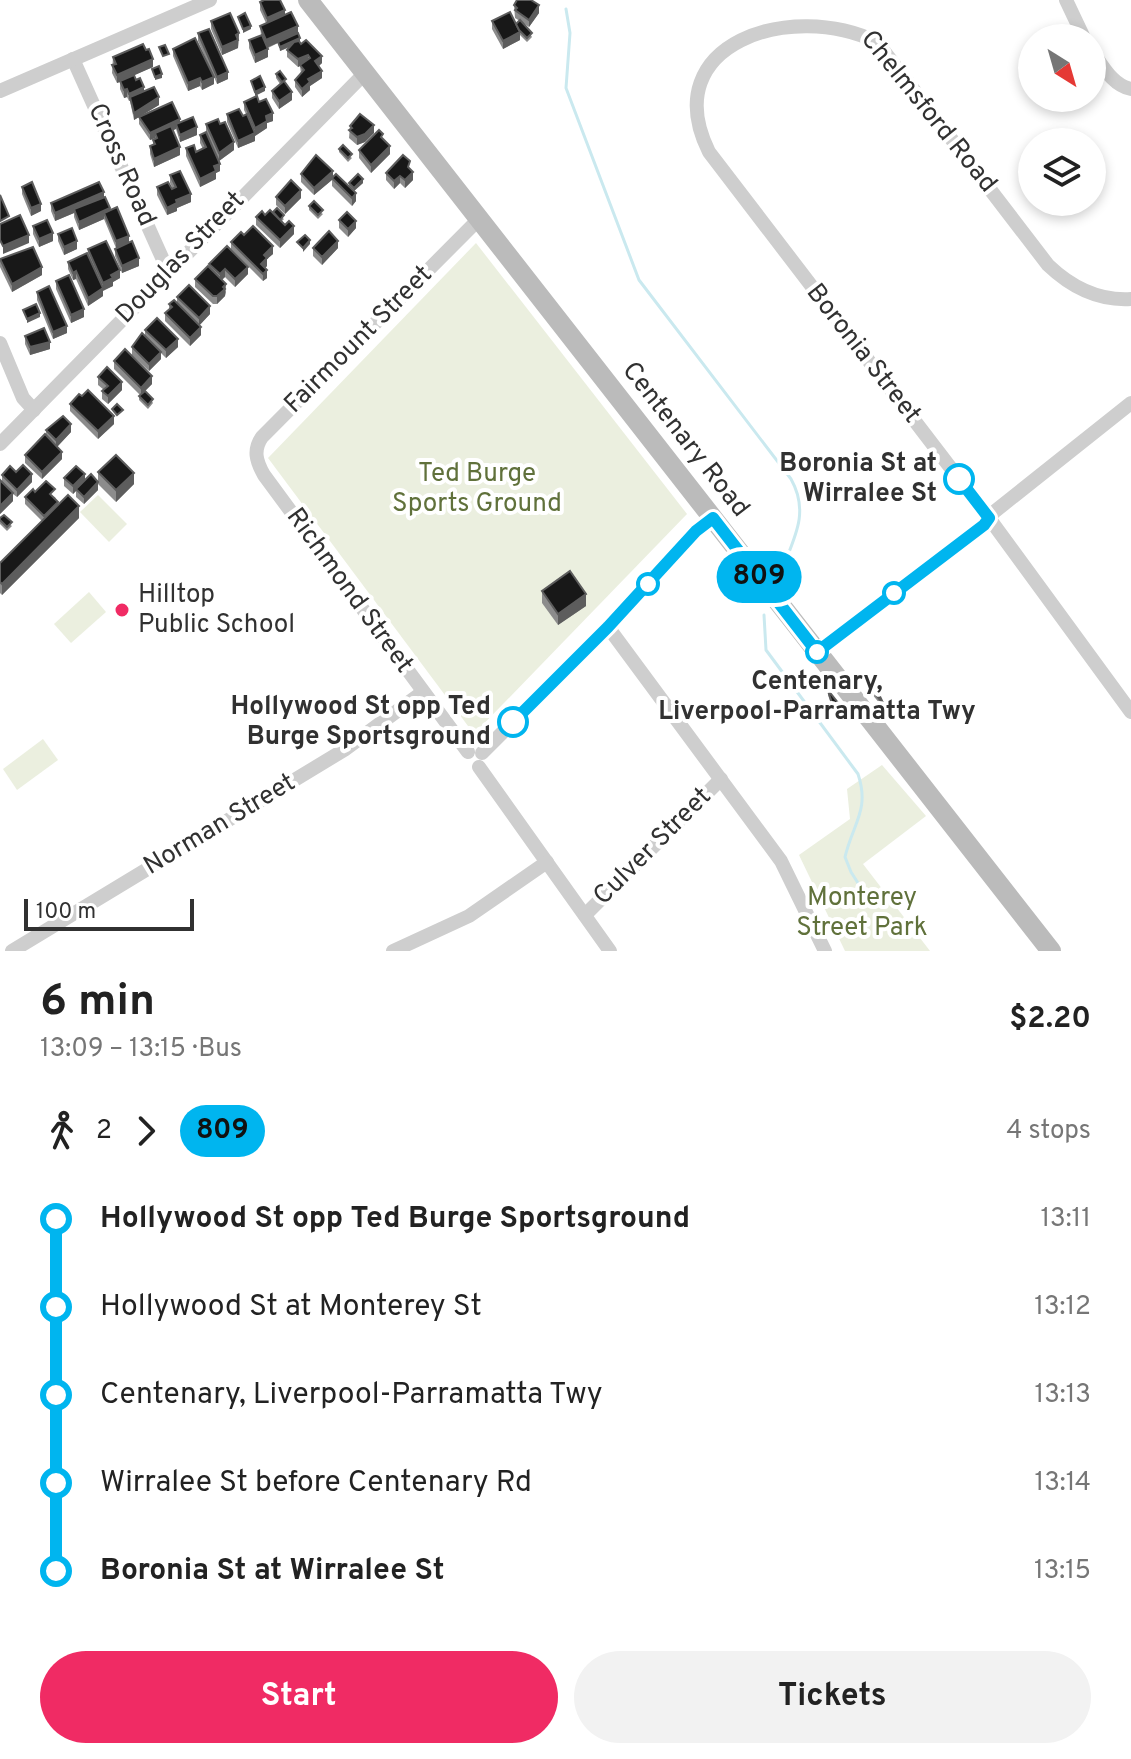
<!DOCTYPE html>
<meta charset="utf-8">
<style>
body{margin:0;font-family:Overpass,sans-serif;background:#f2f2f2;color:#222;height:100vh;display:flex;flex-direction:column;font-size:30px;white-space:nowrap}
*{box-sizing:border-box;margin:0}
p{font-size:26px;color:#767676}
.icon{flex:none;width:44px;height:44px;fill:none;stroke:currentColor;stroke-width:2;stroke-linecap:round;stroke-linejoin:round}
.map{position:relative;height:951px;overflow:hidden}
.side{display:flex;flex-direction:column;background:#fff;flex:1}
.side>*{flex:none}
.badge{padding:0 16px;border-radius:26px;font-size:28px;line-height:52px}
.needle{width:52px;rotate:143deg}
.tools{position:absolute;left:1018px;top:24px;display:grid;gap:16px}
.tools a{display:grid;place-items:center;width:88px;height:88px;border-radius:50%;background:#fff;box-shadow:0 4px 12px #0003;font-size:40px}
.scale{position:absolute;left:24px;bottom:20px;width:170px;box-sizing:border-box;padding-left:8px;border:4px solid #313131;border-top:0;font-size:22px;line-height:28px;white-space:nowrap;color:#313131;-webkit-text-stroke:6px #fff;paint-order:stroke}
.map>.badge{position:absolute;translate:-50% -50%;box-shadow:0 0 0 4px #fff}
.legs{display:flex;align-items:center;gap:12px;height:88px;padding:0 40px;font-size:26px}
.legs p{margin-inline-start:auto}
.headline{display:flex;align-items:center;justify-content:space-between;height:136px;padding:0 40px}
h1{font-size:44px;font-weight:700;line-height:60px}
.action{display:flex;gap:16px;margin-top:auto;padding:16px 40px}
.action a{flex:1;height:92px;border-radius:48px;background:#f02b64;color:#fff;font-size:32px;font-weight:700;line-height:92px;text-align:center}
.action a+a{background:#f2f2f2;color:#222}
ul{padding:0 40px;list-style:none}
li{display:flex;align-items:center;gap:28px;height:88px;font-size:30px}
li i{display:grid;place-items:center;width:12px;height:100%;margin:0 10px;background:currentColor}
li i::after{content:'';width:20px;height:20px;margin:-10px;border:6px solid;border-radius:50%;background:#fff}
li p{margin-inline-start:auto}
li:first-child i{background:linear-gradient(#0000 50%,currentColor 0)}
li:last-child i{background:linear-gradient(currentColor 50%,#0000 0)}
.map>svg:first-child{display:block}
</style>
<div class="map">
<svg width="1131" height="951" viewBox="0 0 1131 951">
<rect width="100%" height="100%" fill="#fff"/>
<g fill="#ebefdf">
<polygon points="476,243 687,514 474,734 268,458"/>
<polygon points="98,495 127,524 109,542 80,512"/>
<polygon points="89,592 106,612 71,643 54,624"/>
<polygon points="43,739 58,760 17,790 3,769"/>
<polygon points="882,765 926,816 863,864 930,951 845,951 799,855 850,819 847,789"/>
</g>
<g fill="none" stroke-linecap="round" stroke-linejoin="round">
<g stroke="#cae9ef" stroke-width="3">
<path d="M566 9 570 33 566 88 639 280 791 479C810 513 794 538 781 572"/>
<path d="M764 615 766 650 858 774C870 810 853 823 845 857L851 872 872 905"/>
</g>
<g stroke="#cecece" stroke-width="14">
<polyline points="1066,0 1084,38"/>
<path d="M1092 51C1103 66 1112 85 1131 89"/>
<polyline points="73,59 168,271"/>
<polyline points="0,91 210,0"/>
<path d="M1131 299C1099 301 1071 287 1048 265L877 42C792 0 655 43 709 152L989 518 1131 712"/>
<polyline points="0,343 23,398 34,410"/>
<polyline points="0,444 365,73"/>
<polyline points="608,627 781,861 825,951"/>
<polyline points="817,652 984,525 994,512 1131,403"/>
<path d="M468 752 264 475C256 461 253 450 262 437L480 218"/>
<polyline points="482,753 608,627 696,531 713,518"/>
<polyline points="479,767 610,951"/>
<polyline points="585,915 721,779"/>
<polyline points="12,951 344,750 423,692"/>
<polyline points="393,951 469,916 547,862"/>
</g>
<polyline stroke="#bbb" stroke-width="20" points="308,0 1051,951"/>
</g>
<g fill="#8c8c8c">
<polygon points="260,2 285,14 298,33 300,42 322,63 319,66 322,78 310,86 310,90 302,97 295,87 295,80 301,74 300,66 298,67 287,57 287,50 290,47 280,51 278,43 268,48 268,57 255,63 249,48 249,40 261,35 260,26 266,23 260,10"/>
<polygon points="514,5 539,13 529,27 523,23 532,37 527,42 520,35 520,40 503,49 492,29 492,21 516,24 520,21 515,18"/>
<polygon points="211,21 239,33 238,48 222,55 211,29"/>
<polygon points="198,33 228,79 217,84 214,77 214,84 202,90 200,86 188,91 173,56 173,49 212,73 198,41"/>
<polygon points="113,57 153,67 134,75 144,91 159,105 142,115 180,122 197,135 180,142 176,129 173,130 180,155 154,167 150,154 150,146 153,145 153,140 155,138 150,140 139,124 139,117 134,120 130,101 129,101 127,97 124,98 120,89 120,82 117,83 112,73"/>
<polygon points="276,74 286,83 292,100 279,109 272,98 272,91 280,84 276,78"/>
<polygon points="244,102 259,102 273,121 267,123 267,128 255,136 255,141 238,148 227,122 227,114 243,116 246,114 244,110"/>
<polygon points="206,124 234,150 219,161 206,132"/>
<polygon points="350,126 374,133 365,142 357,145 349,138"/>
<polygon points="200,135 220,171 216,173 216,179 200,187 186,156 186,148 196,152 203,149 200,143"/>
<polygon points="339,149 352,158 348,162 339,152"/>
<polygon points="359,150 390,154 371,173 359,158"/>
<polygon points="386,173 413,180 405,188 400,183 394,189 386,180"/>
<polygon points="301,174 333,177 349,187 349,183 363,183 354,191 356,201 352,206 332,186 332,180 314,195 301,182"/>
<polygon points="170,175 191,202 177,208 177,211 167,215 157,195 157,187 173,189 170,183"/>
<polygon points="22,187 41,211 31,216 22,194"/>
<polygon points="276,197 301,198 285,214 276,205"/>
<polygon points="104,198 129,242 139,266 122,273 115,256 115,249 116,248 104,219 79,230 74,217 74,213 55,221 51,211 51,203"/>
<polygon points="309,206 323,214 318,219 309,210"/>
<polygon points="273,212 284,219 282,221 294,234 280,248 256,225 256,217"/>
<polygon points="339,220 356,228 348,237 339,228"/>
<polygon points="33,226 53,241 39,247 33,234"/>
<polygon points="58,234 77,249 64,255 58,241"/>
<polygon points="244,235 273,254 267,259 267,266 265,268 267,278 263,281 231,249 231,242"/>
<polygon points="313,248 338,248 322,265 313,256"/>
<polygon points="88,249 120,278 113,282 113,286 103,290 103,296 88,306 76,279 73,280 68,269 68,262 88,255"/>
<polygon points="0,259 42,275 12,292 0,267"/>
<polygon points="209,264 248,274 235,287 225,277 221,280 226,292 225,296 217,304 213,304 195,287 195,279 209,268"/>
<polygon points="56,281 84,317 71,323 56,289"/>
<polygon points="37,292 67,333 53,339 37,300"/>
<polygon points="177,297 210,314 199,325 201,335 190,346 165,321 165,313 169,310 169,304 177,303"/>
<polygon points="145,330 178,347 166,358 161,353 161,359 149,371 132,355 132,347 145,337"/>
<polygon points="25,336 50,349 30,355 25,344"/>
<polygon points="114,361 152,384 145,391 153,403 148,409 139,400 139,396 140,395 114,369"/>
<polygon points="98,377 122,390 108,404 102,399 102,391 104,390 98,385"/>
<polygon points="70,404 114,424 98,439 70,411"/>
<polygon points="46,430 71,432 57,447 62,459 42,479 25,463 25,455 46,436"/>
<polygon points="16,472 32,482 17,497 13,494 13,501 0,514 0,480 2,482 2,475"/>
<polygon points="98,472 134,484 116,502 98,484 98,490 84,504 76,497 76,491 73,494 64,486 64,478 98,482"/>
<polygon points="35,492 55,497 58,504 79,518 2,595 0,593 0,563 42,521 25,504 25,497"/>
<polygon points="0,518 12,526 7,531 0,524"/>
<polygon points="542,591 586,606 558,625 542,603"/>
<polygon points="868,685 884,705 884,709 868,689"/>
<polygon points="828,691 843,709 843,713 832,707 828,695"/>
</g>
<g fill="#5d5d5d">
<polygon points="539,5 539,13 529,27 529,20"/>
<polygon points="285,10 285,18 267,26 267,18"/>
<polygon points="251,26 251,29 243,33 243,29"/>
<polygon points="298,26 298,34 266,48 266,40"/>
<polygon points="520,32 520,40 503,49 503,41"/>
<polygon points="239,33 238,48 222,55 222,47"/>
<polygon points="300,38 300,42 280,51 280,47"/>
<polygon points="268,49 268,57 255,63 255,55"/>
<polygon points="308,55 308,62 298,67 298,59"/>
<polygon points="322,56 322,63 315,69 315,61"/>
<polygon points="153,59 153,67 117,83 117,75"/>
<polygon points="322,71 322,78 310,86 310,90 302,97 302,89 308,79"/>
<polygon points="228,72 228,79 217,84 217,77"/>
<polygon points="162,74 162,78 155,80 155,77"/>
<polygon points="214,77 214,84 202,90 202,82"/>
<polygon points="200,78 200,86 188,91 188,83"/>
<polygon points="144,87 144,95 130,97 129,101 129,94"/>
<polygon points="265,87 265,91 255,96 255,92"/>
<polygon points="127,89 127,97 124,98 124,90"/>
<polygon points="292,92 292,100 279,109 279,101"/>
<polygon points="159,97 159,105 134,120 134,113"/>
<polygon points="273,113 273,121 267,123 267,128 255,136 255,141 238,148 238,141 255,133 255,128 266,116"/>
<polygon points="180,119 180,127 176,124 176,129 157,137 155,133 155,138 150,140 150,133"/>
<polygon points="374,125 374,133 365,142 357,145 357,137"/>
<polygon points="197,127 197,135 180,142 180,135"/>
<polygon points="234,142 234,150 219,161 219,153"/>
<polygon points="390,146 390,154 371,173 371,165"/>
<polygon points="180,147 180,155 154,167 154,159"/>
<polygon points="220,164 220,171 216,173 216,179 200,187 200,179 214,166"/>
<polygon points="333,171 333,179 314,195 314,188"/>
<polygon points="413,172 413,180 405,188 405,180"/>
<polygon points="400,176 400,183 394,189 394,181"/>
<polygon points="363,179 363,183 354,191 354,188"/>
<polygon points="301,190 301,198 285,214 285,206"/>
<polygon points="104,192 104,199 74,209 74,213 55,221 55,213"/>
<polygon points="356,193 356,201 352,206 352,198"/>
<polygon points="191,194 191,202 177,208 177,211 167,215 167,208 176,200"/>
<polygon points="41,204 41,211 31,216 31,208"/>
<polygon points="110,208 110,216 104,213 104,219 79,230 79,222"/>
<polygon points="356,221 356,228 348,237 348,229"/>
<polygon points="294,226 294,234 280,248 280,240"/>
<polygon points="53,233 53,241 39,247 39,239"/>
<polygon points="29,235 29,243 3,254 3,246"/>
<polygon points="129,236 129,243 116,249 116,241"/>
<polygon points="310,240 310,244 303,252 303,248"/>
<polygon points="77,241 77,249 64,255 64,247"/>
<polygon points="338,241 338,248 322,265 322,257"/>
<polygon points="273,246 273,254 267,259 267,266 261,272 261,264 264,255"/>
<polygon points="139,258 139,266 122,273 122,266"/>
<polygon points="42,267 42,275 12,292 12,284"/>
<polygon points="248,267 248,274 235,287 235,279"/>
<polygon points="225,269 225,277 220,282 220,274"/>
<polygon points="120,270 120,278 113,282 113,286 103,291 103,283 111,275"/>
<polygon points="267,270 267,278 263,281 263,274"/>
<polygon points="76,271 76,279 73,280 73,273"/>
<polygon points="226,284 225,296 217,304 217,296"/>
<polygon points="103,288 103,296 88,306 88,298"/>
<polygon points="210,306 210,314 199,326 199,318"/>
<polygon points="84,309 84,317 71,323 71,315"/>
<polygon points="40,313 40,317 27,323 27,319"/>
<polygon points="67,326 67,333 53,339 53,332"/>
<polygon points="201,327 201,335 190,346 190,338"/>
<polygon points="178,339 178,347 166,358 166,350"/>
<polygon points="50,342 50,349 30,355 30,347"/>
<polygon points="161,352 161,359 149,371 149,364"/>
<polygon points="152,376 152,384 141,395 141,388"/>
<polygon points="122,382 122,390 108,404 108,396"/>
<polygon points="114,416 114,424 98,439 98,431"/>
<polygon points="71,424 71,432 56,448 56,440"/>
<polygon points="62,452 62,459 42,479 42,472"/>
<polygon points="134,473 134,484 116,502 116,490"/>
<polygon points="32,474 32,482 17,497 17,490"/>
<polygon points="85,474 85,482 73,494 73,486"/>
<polygon points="98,482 98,490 84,504 84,497"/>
<polygon points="13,493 13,501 0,514 0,506"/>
<polygon points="79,506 79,518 2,595 2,584"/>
<polygon points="586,594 586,606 558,625 558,614"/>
</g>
<g fill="#181818" stroke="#5d5d5d" stroke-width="2">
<polygon points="264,0 280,0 285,10 267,18 260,2"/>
<polygon points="517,0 531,0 539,5 529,20 515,10 517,8 514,5"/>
<polygon points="291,12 298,26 266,40 260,26"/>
<polygon points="510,12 520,32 503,41 492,21"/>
<polygon points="230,13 239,33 236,35 238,40 222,47 211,21"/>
<polygon points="245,13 251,26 243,29 238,17"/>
<polygon points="520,20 532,33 527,38 519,30 516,24"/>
<polygon points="209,29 228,72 217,77 198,33"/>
<polygon points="298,33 300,38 280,47 278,42"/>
<polygon points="262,35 268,49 255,55 249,40"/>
<polygon points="195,38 214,77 202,82 200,78 188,83 173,49"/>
<polygon points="306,40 322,56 315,61 322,71 308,79 310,82 302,89 295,80 304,70 300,65 310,58 308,55 298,59 287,50 294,42 299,41 301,44"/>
<polygon points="143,44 146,50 149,49 153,59 117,75 112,65 116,64 113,57"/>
<polygon points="165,45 169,54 163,56 159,47"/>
<polygon points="159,66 162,74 155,77 152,69"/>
<polygon points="280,71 286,79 282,82 276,74"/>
<polygon points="134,75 136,80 140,78 144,87 129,94 127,89 124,90 120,81"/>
<polygon points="260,76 265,87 255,92 251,81"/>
<polygon points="284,81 292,92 279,101 272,91"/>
<polygon points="154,87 159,97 134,113 130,97"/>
<polygon points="257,96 259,102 266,99 273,113 266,116 267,121 255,128 244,102"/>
<polygon points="172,102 180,119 150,133 139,117"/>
<polygon points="239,109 243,116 247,114 255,133 238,141 227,114"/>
<polygon points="360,114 374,125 365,134 357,137 349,130 352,128 350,126"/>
<polygon points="193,117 197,127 180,135 176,124"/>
<polygon points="218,119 220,124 225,122 234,142 219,153 206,124"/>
<polygon points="171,126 180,147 154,159 150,146 155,144 153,140 157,138 155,133"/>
<polygon points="379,130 383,134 381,137 390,146 371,165 359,150"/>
<polygon points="206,132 220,164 214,166 216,171 200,179 186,148 194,145 196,152 206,147 200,135"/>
<polygon points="343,145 352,154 348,158 339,149"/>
<polygon points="316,155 333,171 314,188 301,174"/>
<polygon points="403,155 410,161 408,167 413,172 405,180 400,176 394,181 386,173"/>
<polygon points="180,171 191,194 176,200 177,203 167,208 157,187 168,182 172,189 176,187 170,175"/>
<polygon points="336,174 356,193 352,198 332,178"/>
<polygon points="358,174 363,179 354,188 349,183"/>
<polygon points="291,180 301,190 285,206 276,197"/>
<polygon points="32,182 41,204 31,208 22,187"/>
<polygon points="99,182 104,192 55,213 51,203"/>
<polygon points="0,195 9,216 0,221"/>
<polygon points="105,197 110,208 79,222 74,209"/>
<polygon points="314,201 323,210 318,215 309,206"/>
<polygon points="117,207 129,236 116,241 104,213"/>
<polygon points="277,208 284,215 280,220 273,212"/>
<polygon points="270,210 285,225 289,221 294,226 280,240 256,217 262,211 265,215"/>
<polygon points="347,212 356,221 348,229 339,220"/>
<polygon points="20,215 29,235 3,246 0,240 0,224"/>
<polygon points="47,220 53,233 39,239 33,226"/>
<polygon points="253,226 273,246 264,255 267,258 261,264 267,270 263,274 231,242 241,232 244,235"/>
<polygon points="72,228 77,241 64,247 58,234"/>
<polygon points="329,231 338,241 322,257 313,248"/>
<polygon points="305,235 310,240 303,248 297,242"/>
<polygon points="106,241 120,270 111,275 113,278 103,283 88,249"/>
<polygon points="132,241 139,258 122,266 115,249"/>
<polygon points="227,246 248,267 235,279 225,269 220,274 209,264"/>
<polygon points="33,247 42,267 12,284 0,259"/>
<polygon points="87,253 103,288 88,298 76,271 73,273 68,262"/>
<polygon points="208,266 226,284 223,287 225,289 217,296 213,296 195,279"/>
<polygon points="69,275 84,309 71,315 56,281"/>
<polygon points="189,285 210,306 199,318 177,297"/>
<polygon points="49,286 67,326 53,332 37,292"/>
<polygon points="174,300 201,327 190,338 165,313 172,307 169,304"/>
<polygon points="36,304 40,313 27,319 23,310"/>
<polygon points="157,318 178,339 166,350 145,330"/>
<polygon points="44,328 50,342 30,347 25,336"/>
<polygon points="142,333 161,352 149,364 132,347"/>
<polygon points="125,349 152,376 141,388 114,361"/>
<polygon points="107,367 122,382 108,396 102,391 108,386 98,377"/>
<polygon points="88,390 114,416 98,431 70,404 79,394 82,396"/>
<polygon points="145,391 153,399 148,405 139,396"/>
<polygon points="117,404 123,410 117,415 112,409"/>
<polygon points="63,416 71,424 56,440 46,430"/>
<polygon points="45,434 62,452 42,472 25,455"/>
<polygon points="116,455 134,473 116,490 98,472"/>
<polygon points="23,465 32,474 17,490 2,475 10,466 16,472"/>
<polygon points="76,466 85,474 73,486 64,478"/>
<polygon points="91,474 98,482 84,497 76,489"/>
<polygon points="0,480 13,493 0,506"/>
<polygon points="46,481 55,489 50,494 58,502 44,516 25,497 33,489 35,492"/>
<polygon points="68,495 79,506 2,584 0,582 0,563"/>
<polygon points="4,515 12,522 7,527 0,520 0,518"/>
<polygon points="570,571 586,594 558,614 542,591"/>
<polygon points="868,685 876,688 884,705"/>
<polygon points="828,691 831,694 843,709 832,703"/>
</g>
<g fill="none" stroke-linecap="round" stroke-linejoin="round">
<defs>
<polyline id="line-1" points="513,722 608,627 696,531 713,518 817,652 984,525 989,518 959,479"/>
</defs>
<use href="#line-1" stroke="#fff" stroke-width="18"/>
<use href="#line-1" stroke="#00b5ef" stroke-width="12"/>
</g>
<g fill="#fff" stroke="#00b5ef" stroke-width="4">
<circle cx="959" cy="479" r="14"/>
<circle cx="648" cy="584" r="10"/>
<circle cx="894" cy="593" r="10"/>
<circle cx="817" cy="652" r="10"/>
<circle cx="513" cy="722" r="14"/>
</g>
<circle fill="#f02b64" stroke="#fff" stroke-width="3" cx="122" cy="610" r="8"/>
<g text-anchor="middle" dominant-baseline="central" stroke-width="8" stroke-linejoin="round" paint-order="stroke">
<g font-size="26" fill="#313131" stroke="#fff">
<text transform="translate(928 112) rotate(51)">Chelmsford Road</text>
<text transform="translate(121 165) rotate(66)">Cross Road</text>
<text transform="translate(181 258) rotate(-46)">Douglas Street</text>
<text transform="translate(359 340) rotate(-45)">Fairmount Street</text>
<text transform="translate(863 354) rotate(52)">Boronia Street</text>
<text transform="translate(685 440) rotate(52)">Centenary Road</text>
<text transform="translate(349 591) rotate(54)">Richmond Street</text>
<text transform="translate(220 825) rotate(-31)">Norman Street</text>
<text transform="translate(653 847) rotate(-45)">Culver Street</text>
</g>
<g font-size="26" font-weight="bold" fill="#313131" stroke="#fff" text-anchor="end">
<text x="937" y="464">Boronia St at<tspan x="937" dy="30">Wirralee St</tspan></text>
<text x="817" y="682" text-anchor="middle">Centenary,<tspan x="817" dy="30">Liverpool-Parramatta Twy</tspan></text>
<text x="491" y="707">Hollywood St opp Ted<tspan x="491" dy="30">Burge Sportsground</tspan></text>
</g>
<g font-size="26" fill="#60713b" stroke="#fff">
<text x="477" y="474">Ted Burge<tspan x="477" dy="30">Sports Ground</tspan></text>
<text x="862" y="898">Monterey<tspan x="862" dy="30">Street Park</tspan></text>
</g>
<g font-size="26" fill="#313131" stroke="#fff" text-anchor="start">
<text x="138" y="595">Hilltop<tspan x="138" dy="30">Public School</tspan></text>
</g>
</g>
</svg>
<div class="tools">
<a><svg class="needle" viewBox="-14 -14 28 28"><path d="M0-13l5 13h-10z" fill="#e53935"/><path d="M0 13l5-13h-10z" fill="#767676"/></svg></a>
<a><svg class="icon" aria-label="layers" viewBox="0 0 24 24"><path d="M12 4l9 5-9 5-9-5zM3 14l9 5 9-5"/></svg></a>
</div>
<div class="scale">100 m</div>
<b class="badge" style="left:759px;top:577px;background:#00b5ef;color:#111">809</b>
</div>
<section class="side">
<div class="headline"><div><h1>6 min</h1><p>13:09 – 13:15 · Bus</p></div><b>$2.20</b></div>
<div class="legs"><svg class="icon" aria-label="walk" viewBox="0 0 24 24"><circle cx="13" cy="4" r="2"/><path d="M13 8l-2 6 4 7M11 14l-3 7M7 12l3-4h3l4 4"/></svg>2<svg class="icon" aria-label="forward" viewBox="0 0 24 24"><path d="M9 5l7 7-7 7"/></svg><b class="badge" style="background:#00b5ef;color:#111">809</b><p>4 stops</p></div>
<ul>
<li><i style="color:#00b5ef"></i><b>Hollywood St opp Ted Burge Sportsground</b><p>13:11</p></li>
<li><i style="color:#00b5ef"></i><span>Hollywood St at Monterey St</span><p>13:12</p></li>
<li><i style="color:#00b5ef"></i><span>Centenary, Liverpool-Parramatta Twy</span><p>13:13</p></li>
<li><i style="color:#00b5ef"></i><span>Wirralee St before Centenary Rd</span><p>13:14</p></li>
<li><i style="color:#00b5ef"></i><b>Boronia St at Wirralee St</b><p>13:15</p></li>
</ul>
<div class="action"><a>Start</a><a>Tickets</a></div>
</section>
